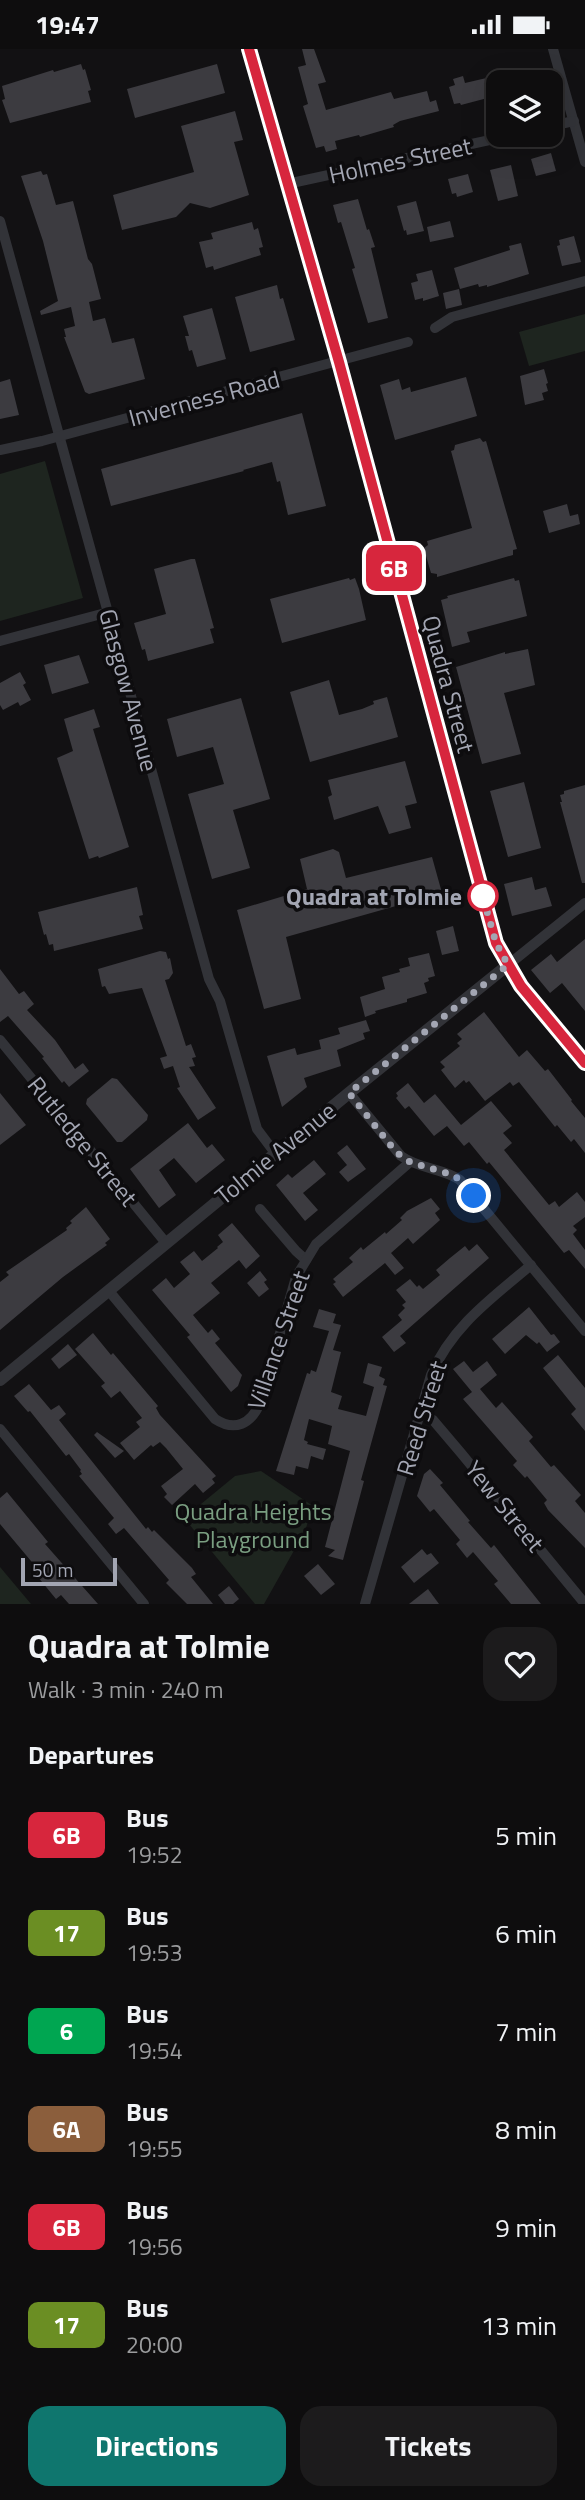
<!DOCTYPE html>
<meta charset="utf-8">
<style>
body{margin:0;font-family:"Titillium Web",sans-serif;background:#1c1b1c;color:#f1f3f6;height:100vh;display:flex;flex-direction:column;font-size:26px;white-space:nowrap}
*{box-sizing:border-box;margin:0}
p{font-size:23px;color:#9b9c9e}
.icon{flex:none;width:38px;height:38px;fill:none;stroke:currentColor;stroke-width:2;stroke-linecap:round;stroke-linejoin:round}
.map{position:relative;height:1555px;overflow:hidden}
.drawer{display:flex;flex-direction:column;background:#0e0d0e;flex:1}
.drawer>*{flex:none}
.badge{padding:0 14px;border-radius:10px;font-size:24px;line-height:46px}
.controls{position:absolute;left:486px;top:21px;display:grid;gap:14px}
.controls a{display:grid;place-items:center;width:77px;height:77px;border-radius:14px;background:#0e0d0e;box-shadow:0 7px 28px #0002,0 0 0 2px #2e2d2e;font-size:35px}
.scale{position:absolute;left:21px;bottom:18px;width:96px;box-sizing:border-box;padding-left:7px;border:4px solid #a3a6b3;border-top:0;font-size:19px;line-height:24px;white-space:nowrap;color:#a3a6b3;-webkit-text-stroke:5px #0d0c0e;paint-order:stroke}
.you{position:absolute;width:35px;height:35px;margin:-18px;border:5px solid #fff;border-radius:50%;background:#1a73e8;box-shadow:0 0 0 10px #1a73e833}
.map>.badge{position:absolute;translate:-50% -50%;box-shadow:0 0 0 4px #fff}
h2{padding:0 28px;font-size:26px;line-height:63px}
.round{display:grid;place-items:center;flex:none;width:74px;height:74px;border-radius:21px;background:#1c1b1c}
.headline{display:flex;align-items:center;justify-content:space-between;height:119px;padding:0 28px}
h1{font-size:33px;font-weight:700;line-height:52px}
.primary-button{display:flex;gap:14px;margin-top:auto;padding:14px 28px}
.primary-button a{flex:1;height:80px;border-radius:21px;background:#0f766e;color:#fff;font-size:28px;font-weight:700;line-height:80px;text-align:center}
.primary-button a+a{background:#1c1b1c;color:#f1f3f6}
ul{padding:0;list-style:none}
li{display:flex;align-items:center;gap:21px;height:98px;padding:0 28px}
li div{flex:1}
li b{display:block;font-size:26px}
li em{font-style:normal}
li .badge{min-width:77px;font-weight:700;text-align:center}
.status{display:flex;justify-content:space-between;align-items:center;height:49px;padding:0 35px;background:#0e0d0e;direction:ltr}
.status svg{height:19px;fill:currentColor}
.map>svg:first-child{display:block}
</style>
<div class="status"><b>19:47</b><svg viewBox="0 0 49 12"><path d="M0 12V9h3v3zM5 12V6h3v6zM10 12V3h3v9zM15 12V0h3v12zM26 1h20v11H26zM47 4h2v5h-2z"/></svg></div>
<div class="map">
<svg width="585" height="1555" viewBox="0 0 585 1555">
<rect width="100%" height="100%" fill="#121113"/>
<g fill="#1e251f">
<polygon points="585,265 585,302 529,317 519,283"/>
<polygon points="45,412 83,549 0,572 0,425"/>
<polygon points="261,1422 313,1457 305,1482 264,1555 255,1555 184,1469 235,1427"/>
<polygon points="0,1518 31,1555 0,1555"/>
</g>
<g fill="#3c3b40">
<polygon points="302,0 314,0 326,33 318,35 326,61 391,43 394,50 427,42 430,53 436,51 439,62 400,72 393,76 394,78 360,88 359,86 335,92 337,100 326,103 324,97 316,99 303,57 308,55 298,18 306,16"/>
<polygon points="81,15 83,21 85,20 91,41 88,42 91,53 10,74 2,51 5,50 2,37 53,21 54,23"/>
<polygon points="217,15 225,44 135,69 127,40"/>
<polygon points="529,19 533,33 499,33 499,46 461,56 460,54 454,55 449,38 455,36 453,30 463,27 465,34"/>
<polygon points="235,62 243,91 234,93 249,146 210,159 190,154 176,168 122,181 113,146 194,123 181,77"/>
<polygon points="551,104 556,122 536,127 531,110"/>
<polygon points="511,116 518,147 498,152 490,121"/>
<polygon points="41,122 43,126 47,125 56,156 73,152 88,210 92,215 101,250 89,253 93,272 105,269 112,294 134,289 145,330 89,345 85,343 64,288 66,288 64,280 75,277 71,258 41,266 40,262 58,252 43,192 21,127"/>
<polygon points="468,125 473,143 457,148 456,144 452,145 448,130"/>
<polygon points="358,150 367,181 369,180 375,198 371,199 388,269 368,274 352,220 355,219 341,173 338,174 333,156"/>
<polygon points="416,152 424,182 407,186 406,181 404,182 397,157"/>
<polygon points="450,172 454,188 430,193 427,178"/>
<polygon points="252,173 254,181 258,179 263,198 259,199 261,206 214,221 213,217 206,219 199,193 213,190 211,184"/>
<polygon points="574,187 581,213 562,217 557,197 560,196 559,191"/>
<polygon points="521,194 529,225 487,238 487,236 479,238 478,235 460,240 454,219 510,201 509,197"/>
<polygon points="432,221 439,247 423,252 423,249 415,251 411,234 418,232 416,225"/>
<polygon points="277,236 280,250 283,249 295,291 250,303 235,248"/>
<polygon points="459,240 462,256 446,260 443,244"/>
<polygon points="212,259 226,310 197,318 192,301 189,302 185,287 189,287 183,267"/>
<polygon points="544,320 548,334 546,335 548,342 542,344 544,351 525,356 520,327"/>
<polygon points="466,328 477,367 395,391 380,336 399,330 402,341 410,338 411,343"/>
<polygon points="10,330 19,366 0,370 0,333"/>
<polygon points="302,364 326,457 288,466 280,432 277,433 272,413 243,421 244,422 111,457 101,420"/>
<polygon points="480,389 483,393 486,392 517,500 513,501 513,506 437,528 437,525 431,524 426,507 424,499 428,496 427,492 472,479 451,402 454,401 455,396"/>
<polygon points="567,455 570,467 578,465 580,475 549,484 543,462"/>
<polygon points="191,510 195,510 214,579 210,580 214,594 148,612 145,600 142,601 134,574 166,565 154,520"/>
<polygon points="349,529 350,531 355,529 359,540 366,571 282,594 270,550"/>
<polygon points="514,529 515,532 519,531 527,567 467,583 470,593 452,598 441,551 448,549 447,547"/>
<polygon points="528,600 535,636 504,644 521,705 482,715 456,618 505,603 505,605"/>
<polygon points="79,606 89,634 52,645 44,616"/>
<polygon points="20,623 26,634 23,636 31,651 20,657 18,653 3,661 0,656 0,634"/>
<polygon points="329,631 339,666 362,660 374,655 373,652 387,648 398,688 310,713 290,643"/>
<polygon points="241,649 270,750 233,761 250,819 212,830 188,745 224,735 213,698 177,708 167,670"/>
<polygon points="94,660 100,678 93,680 129,798 99,809 98,807 89,810 57,709 73,702 64,670"/>
<polygon points="405,712 417,754 405,757 411,779 389,785 378,757 334,771 328,748 332,746 328,731"/>
<polygon points="524,733 541,799 508,808 490,742"/>
<polygon points="585,736 585,834 582,834 560,753 562,753 560,746 564,745 564,742"/>
<polygon points="333,800 339,803 346,829 432,808 442,844 286,888 301,950 264,960 237,861 307,840 300,810"/>
<polygon points="532,828 535,841 546,838 552,857 512,867 504,835"/>
<polygon points="137,838 143,866 139,867 143,880 54,902 53,895 49,896 46,885 44,886 38,863"/>
<polygon points="453,877 459,902 442,906 436,882"/>
<polygon points="585,890 585,962 562,934 550,944 531,921 551,905 557,913"/>
<polygon points="160,902 166,903 168,910 170,909 173,924 169,930 165,931 186,997 191,995 196,1008 192,1009 195,1017 189,1018 216,1059 198,1071 177,1039 180,1038 173,1017 164,1020 160,1009 167,1007 142,939 109,945 105,937 102,938 98,920"/>
<polygon points="429,904 435,927 428,929 429,932 424,934 427,944 407,950 407,953 375,962 376,964 365,968 360,948 385,940 382,928 400,923 399,920 410,917 408,909"/>
<polygon points="0,920 19,945 24,942 34,955 27,961 55,991 75,1020 83,1014 89,1022 69,1038 64,1032 62,1034 42,1009 44,1008 8,967 0,973"/>
<polygon points="484,963 519,1008 527,1001 545,1022 548,1020 572,1051 571,1052 585,1069 585,1104 574,1090 571,1093 557,1076 555,1078 519,1033 513,1037 510,1033 485,1052 469,1032 466,1034 464,1031 455,1039 441,1021 445,1018 440,1013 460,997 457,994 462,990 457,985"/>
<polygon points="366,971 370,982 363,984 365,990 337,1001 341,1017 304,1029 307,1038 282,1058 267,1007 295,999 297,1006 321,1000 319,991 340,985 338,979"/>
<polygon points="112,1029 117,1030 148,1066 147,1071 122,1093 117,1093 86,1055 87,1050"/>
<polygon points="408,1034 424,1054 435,1045 461,1076 491,1052 512,1077 503,1084 512,1094 504,1101 549,1156 555,1152 559,1158 577,1143 585,1153 585,1168 573,1177 577,1181 573,1185 585,1201 585,1220 569,1201 564,1204 489,1113 487,1115 469,1093 464,1097 447,1077 434,1087 409,1057 405,1060 396,1049 398,1047 396,1044"/>
<polygon points="0,1044 26,1076 0,1096"/>
<polygon points="188,1074 207,1099 212,1095 225,1111 196,1134 174,1109 159,1121 176,1146 159,1159 130,1120"/>
<polygon points="347,1096 366,1120 348,1133 339,1123 347,1116 337,1104"/>
<polygon points="314,1111 326,1125 303,1144 318,1161 305,1172 276,1136 288,1125 292,1129"/>
<polygon points="431,1149 440,1160 435,1164 440,1171 413,1195 408,1189 391,1204 404,1219 395,1226 385,1214 343,1248 333,1235 336,1233 333,1230 353,1213 349,1209 361,1198 363,1201 385,1183 386,1185 402,1171 400,1169 407,1162"/>
<polygon points="86,1158 110,1190 105,1194 107,1196 63,1228 0,1281 0,1233 9,1226 6,1223 67,1181 66,1179 72,1174 70,1172"/>
<polygon points="232,1174 260,1207 246,1220 239,1211 211,1234 220,1244 193,1266 208,1284 212,1280 220,1290 215,1294 242,1326 238,1337 231,1343 187,1288 190,1286 152,1241 166,1229 174,1239 190,1225 180,1213 194,1202 202,1212 218,1199 217,1198 223,1193 218,1186"/>
<polygon points="477,1195 489,1209 400,1287 406,1294 394,1303 382,1288 402,1271 398,1266 405,1259 402,1256 406,1253 396,1241 410,1230 417,1238 419,1236 423,1240 440,1226 436,1221 450,1209 465,1197 469,1202"/>
<polygon points="260,1222 267,1231 264,1233 269,1240 259,1248 247,1234"/>
<polygon points="529,1258 551,1286 554,1285 560,1293 547,1303 539,1293 537,1295 526,1286 505,1305 492,1290"/>
<polygon points="319,1260 336,1265 333,1274 341,1276 333,1301 341,1303 331,1343 342,1347 338,1360 366,1367 374,1338 363,1334 368,1314 382,1318 379,1327 385,1330 383,1336 387,1337 361,1431 364,1432 343,1511 328,1507 335,1501 325,1498 350,1402 328,1395 332,1377 309,1370 304,1391 308,1393 307,1395 326,1400 323,1411 311,1407 308,1420 296,1417 294,1426 276,1422 307,1324 310,1325 311,1321 316,1323 329,1282 313,1278"/>
<polygon points="93,1284 111,1306 113,1304 158,1357 156,1359 160,1366 216,1427 212,1430 215,1434 203,1444 195,1435 172,1456 164,1448 167,1445 161,1437 183,1420 166,1399 160,1393 153,1398 151,1396 134,1411 120,1394 140,1378 136,1373 142,1369 120,1342 111,1349 101,1337 105,1334 75,1300"/>
<polygon points="68,1295 77,1306 59,1320 51,1310"/>
<polygon points="558,1306 585,1339 585,1382 571,1365 576,1360 543,1319"/>
<polygon points="464,1312 473,1323 487,1312 497,1326 480,1340 496,1359 502,1353 533,1388 529,1392 551,1418 554,1416 581,1446 575,1452 585,1464 585,1499 548,1461 544,1454 547,1451 527,1427 525,1429 513,1416 517,1412 463,1350 472,1343 453,1320"/>
<polygon points="29,1335 51,1361 59,1356 66,1365 59,1371 146,1480 148,1478 152,1483 154,1481 192,1519 196,1525 191,1528 213,1555 187,1555 166,1534 169,1531 124,1479 116,1485 108,1475 114,1469 79,1427 82,1425 80,1422 81,1421 69,1405 66,1407 30,1362 28,1363 14,1347"/>
<polygon points="97,1383 124,1402 115,1409 94,1386"/>
<polygon points="430,1420 443,1434 440,1436 470,1472 468,1473 491,1499 494,1496 541,1555 511,1555 494,1535 498,1532 473,1503 467,1509 456,1495 460,1491 434,1460 430,1463 417,1447 424,1425"/>
<polygon points="7,1443 48,1493 45,1495 98,1555 69,1555 61,1546 56,1550 33,1522 36,1518 0,1475 0,1449"/>
<polygon points="422,1500 427,1506 431,1504 439,1514 414,1534 401,1518"/>
<polygon points="318,1515 335,1535 321,1546 304,1527"/>
<polygon points="229,1537 239,1550 233,1555 225,1555 218,1546"/>
<polygon points="428,1540 439,1555 409,1555"/>
</g>
<g fill="none" stroke-linecap="round" stroke-linejoin="round">
<g stroke="#323338" stroke-width="10">
<polyline points="553,0 585,113"/>
<polyline points="551,77 574,72"/>
<polyline points="287,135 513,86"/>
<polyline points="0,172 209,930 220,952 257,1080 275,1104"/>
<polyline points="435,279 452,268 585,232"/>
<polyline points="0,401 42,392 408,293"/>
<polyline points="0,592 109,563"/>
<polyline points="508,916 585,854"/>
<polyline points="0,991 166,1194"/>
<path d="M349 1044 401 1107C419 1120 442 1119 460 1131L585 1282"/>
<polyline points="260,1160 296,1202 306,1211"/>
<path d="M109 1242 215 1370C235 1383 251 1375 260 1354L296 1228 316 1195 410 1113"/>
<polyline points="421,1362 433,1371 461,1404 585,1555"/>
<polyline points="0,1380 144,1555"/>
<path d="M365 1555 431 1326C452 1277 492 1249 531 1216"/>
</g>
<polyline stroke="#323338" stroke-width="12" points="0,1331 349,1044 508,916"/>
<polyline stroke="#414148" stroke-width="14" points="249,0 339,313 496,894 521,937 585,1014"/>
</g>
<g fill="none" stroke-linecap="round" stroke-linejoin="round">
<defs>
<polyline id="line" points="249,0 339,313 496,894 521,937 585,1014"/>
</defs>
<use href="#line" stroke="#fff" stroke-width="16"/>
<use href="#line" stroke="#d7263d" stroke-width="10"/>
<polyline stroke="#a3a6b3" stroke-width="7" stroke-dasharray="0 12.6" points="474,1147 460,1131 453,1126 410,1113 396,1103 349,1044 508,916 496,894 481,841 483,847"/>
</g>
<circle fill="#fff" stroke="#d7263d" stroke-width="3.5" cx="483" cy="847" r="14"/>
<g text-anchor="middle" dominant-baseline="central" stroke-width="7" stroke-linejoin="round" paint-order="stroke">
<g font-size="24" fill="#a3a6b3" stroke="#0d0c0e">
<text transform="translate(400 111) rotate(-12)">Holmes Street</text>
<text transform="translate(204 349) rotate(-15)">Inverness Road</text>
<text transform="translate(449 635) rotate(75)">Quadra Street</text>
<text transform="translate(129 641) rotate(75)">Glasgow Avenue</text>
<text transform="translate(83 1092) rotate(51)">Rutledge Street</text>
<text transform="translate(275 1104) rotate(-39)">Tolmie Avenue</text>
<text transform="translate(278 1291) rotate(-71)">Villance Street</text>
<text transform="translate(421 1369) rotate(-73)">Reed Street</text>
<text transform="translate(505 1457) rotate(51)">Yew Street</text>
</g>
<g font-size="24" font-weight="bold" fill="#a3a6b3" stroke="#0d0c0e" text-anchor="end">
<text x="462" y="847">Quadra at Tolmie</text>
</g>
<g font-size="24" fill="#7a9e81" stroke="#0d0c0e">
<text x="253" y="1462">Quadra Heights<tspan x="253" dy="28">Playground</tspan></text>
</g>
</g>
</svg>
<div class="controls">
<a><svg class="icon" aria-label="layers" viewBox="0 0 24 24"><path d="M12 4l9 5-9 5-9-5zM3 14l9 5 9-5"/></svg></a>
</div>
<div class="scale">50 m</div>
<div class="you" style="left:474px;top:1147px"></div>
<b class="badge" style="left:394px;top:519px;background:#d7263d;color:#fff">6B</b>
</div>
<section class="drawer">
<div class="headline"><div><h1>Quadra at Tolmie</h1><p>Walk · 3 min · 240 m</p></div><a class="round"><svg class="icon" aria-label="heart" viewBox="0 0 24 24"><path d="M12 20l-8-8c-3-5 5-10 8-4 3-6 11-1 8 4z"/></svg></a></div>
<h2>Departures</h2>
<ul>
<li><span class="badge" style="background:#d7263d;color:#fff">6B</span><div><b>Bus</b><p>19:52</p></div><em>5 min</em></li>
<li><span class="badge" style="background:#6b8e23;color:#fff">17</span><div><b>Bus</b><p>19:53</p></div><em>6 min</em></li>
<li><span class="badge" style="background:#00a651;color:#fff">6</span><div><b>Bus</b><p>19:54</p></div><em>7 min</em></li>
<li><span class="badge" style="background:#8b5e3c;color:#fff">6A</span><div><b>Bus</b><p>19:55</p></div><em>8 min</em></li>
<li><span class="badge" style="background:#d7263d;color:#fff">6B</span><div><b>Bus</b><p>19:56</p></div><em>9 min</em></li>
<li><span class="badge" style="background:#6b8e23;color:#fff">17</span><div><b>Bus</b><p>20:00</p></div><em>13 min</em></li>
</ul>
<div class="primary-button"><a>Directions</a><a>Tickets</a></div>
</section>
